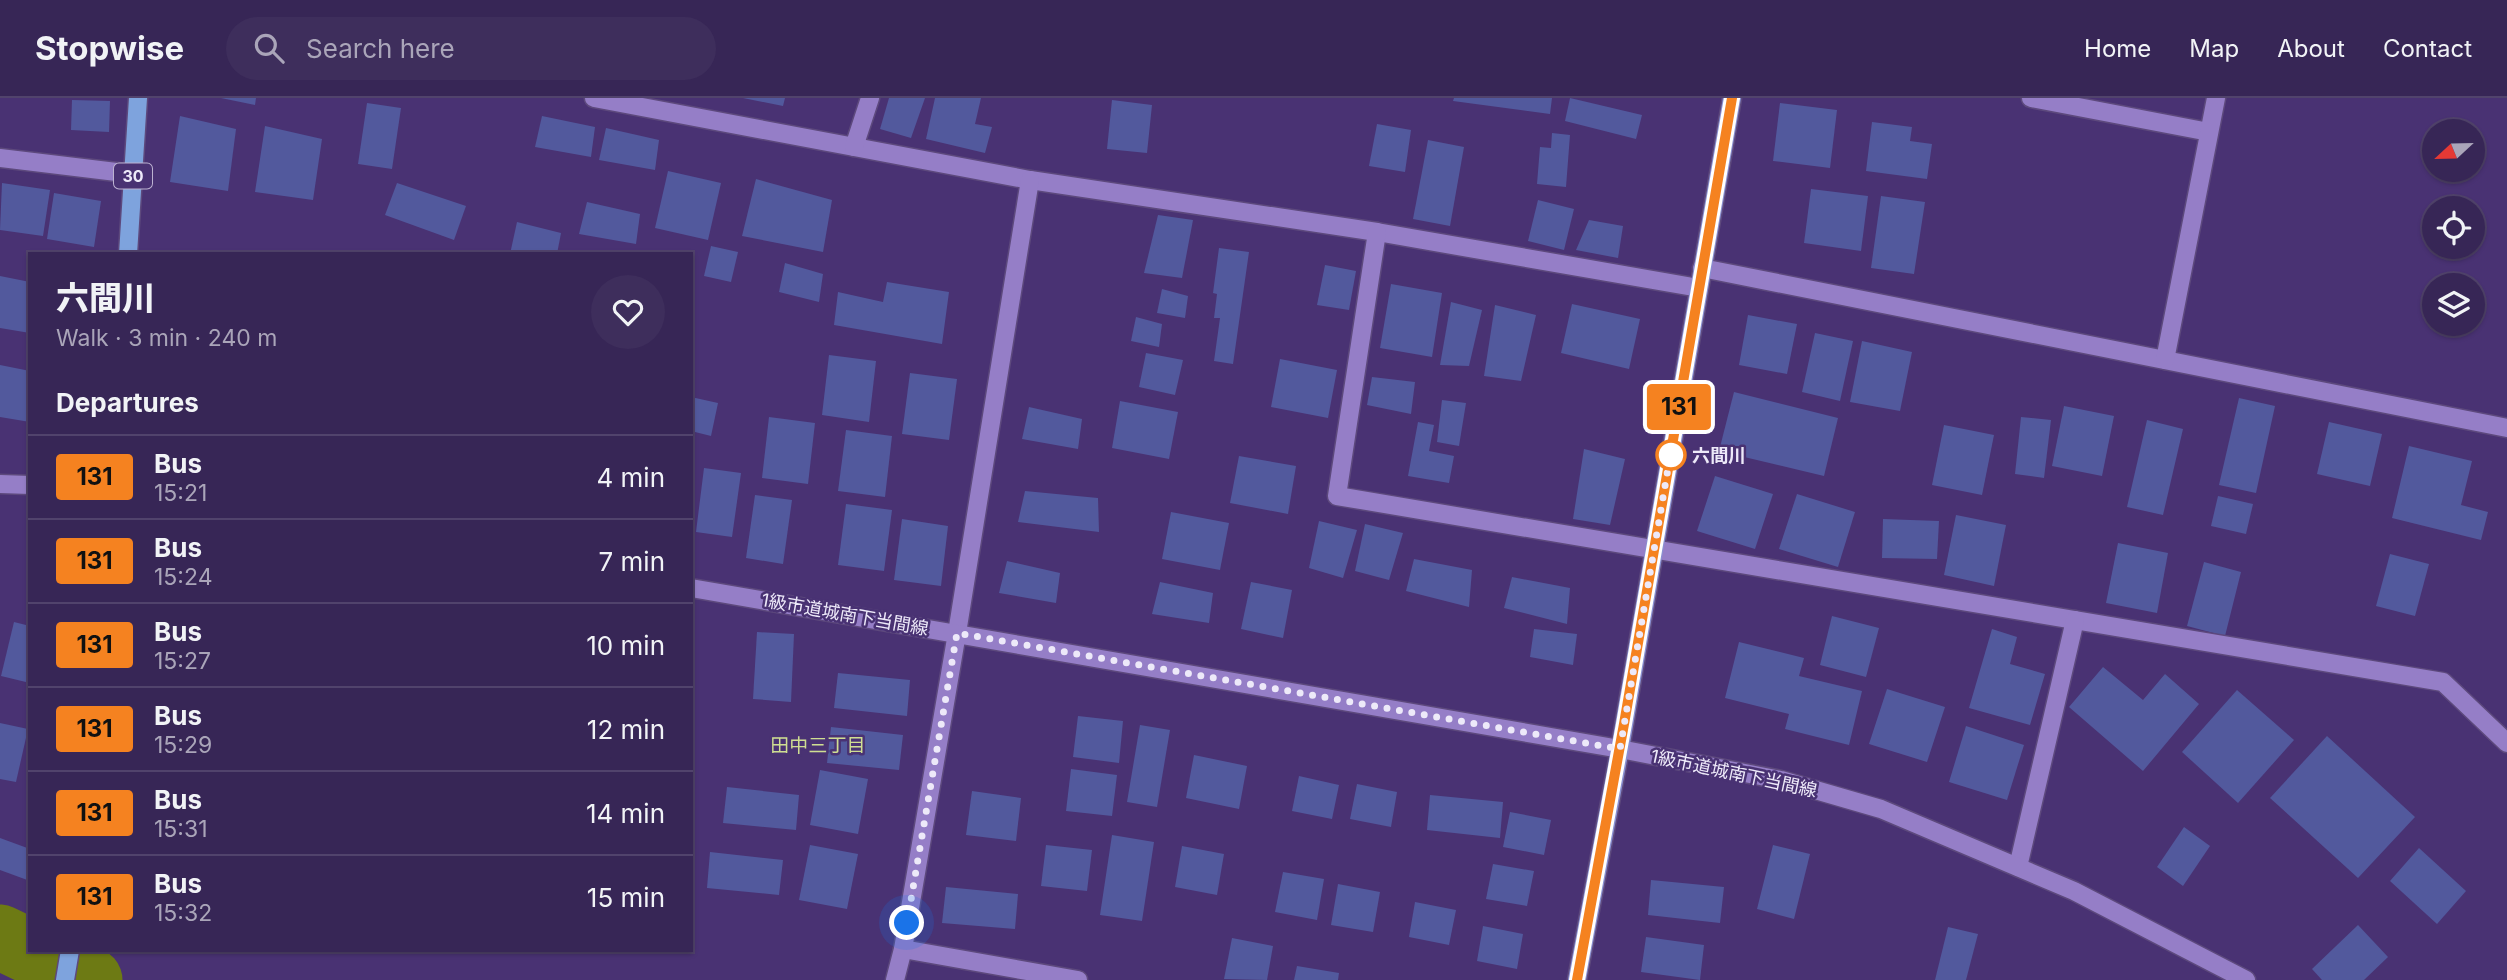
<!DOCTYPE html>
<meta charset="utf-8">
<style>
body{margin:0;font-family:Inter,"Noto Sans JP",sans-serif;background:#3e2e5c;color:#f1f3f6;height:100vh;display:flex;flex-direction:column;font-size:26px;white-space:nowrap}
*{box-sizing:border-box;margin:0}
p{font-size:23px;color:#aaa5b9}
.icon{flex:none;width:38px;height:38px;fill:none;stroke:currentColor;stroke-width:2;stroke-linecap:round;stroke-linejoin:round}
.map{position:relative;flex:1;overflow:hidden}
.side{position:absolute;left:28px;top:154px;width:665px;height:700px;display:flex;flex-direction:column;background:#372656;border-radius:0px;box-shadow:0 2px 5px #0004,0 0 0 2px #51436c}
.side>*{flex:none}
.badge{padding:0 14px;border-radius:5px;font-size:24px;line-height:46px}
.needle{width:46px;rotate:248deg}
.controls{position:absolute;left:2422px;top:21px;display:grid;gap:14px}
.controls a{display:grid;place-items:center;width:63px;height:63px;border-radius:50%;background:#372656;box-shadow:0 2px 5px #0004,0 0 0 2px #51436c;font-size:35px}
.you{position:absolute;width:35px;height:35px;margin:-18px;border:5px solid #fff;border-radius:50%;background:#1a73e8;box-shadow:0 0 0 10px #1a73e833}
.map>.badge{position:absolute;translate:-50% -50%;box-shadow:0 0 0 4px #fff}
h2{padding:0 28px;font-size:26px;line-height:63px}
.round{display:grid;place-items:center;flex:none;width:74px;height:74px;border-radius:37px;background:#3e2e5c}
.headline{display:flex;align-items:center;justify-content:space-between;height:119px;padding:0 28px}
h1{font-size:33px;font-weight:800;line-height:52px}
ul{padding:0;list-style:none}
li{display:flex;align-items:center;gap:21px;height:84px;padding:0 28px;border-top:2px solid #51436c}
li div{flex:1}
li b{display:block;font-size:26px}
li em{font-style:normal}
li .badge{min-width:77px;font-weight:700;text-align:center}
header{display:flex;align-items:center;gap:42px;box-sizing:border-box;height:98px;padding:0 35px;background:#372656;border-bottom:2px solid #51436c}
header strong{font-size:33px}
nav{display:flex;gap:38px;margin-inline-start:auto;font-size:24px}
.search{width:490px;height:63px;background:#3e2e5c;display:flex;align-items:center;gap:18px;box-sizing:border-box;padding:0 24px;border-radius:38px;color:#aaa5b9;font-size:26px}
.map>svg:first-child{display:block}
</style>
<header>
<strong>Stopwise</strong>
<div class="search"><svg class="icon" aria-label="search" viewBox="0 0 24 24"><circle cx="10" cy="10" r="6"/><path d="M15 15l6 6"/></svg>Search here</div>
<nav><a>Home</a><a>Map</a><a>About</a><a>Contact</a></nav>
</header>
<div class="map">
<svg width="2507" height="882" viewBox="0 0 2507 882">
<rect width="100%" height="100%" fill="#493273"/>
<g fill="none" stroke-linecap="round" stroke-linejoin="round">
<polyline stroke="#6d7a14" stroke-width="65" points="0,839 90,882"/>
</g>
<g fill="#52599d">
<polygon points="221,0 256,0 255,7"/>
<polygon points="743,0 785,0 783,8"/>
<polygon points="889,0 925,0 911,40 880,31"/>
<polygon points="935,0 981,0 975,26 992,29 985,55 926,41"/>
<polygon points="1454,0 1552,0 1550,16 1453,3"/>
<polygon points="1570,0 1642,17 1636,41 1565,23"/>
<polygon points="72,2 110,3 109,34 71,32"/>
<polygon points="1112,2 1152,7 1147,55 1107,51"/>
<polygon points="367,5 401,10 392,71 358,66"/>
<polygon points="1780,5 1837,12 1830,70 1773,63"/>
<polygon points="180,18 236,31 228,93 170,84"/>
<polygon points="542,18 595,29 591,59 535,49"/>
<polygon points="1872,24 1912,29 1910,43 1932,46 1927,81 1866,73"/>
<polygon points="1377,26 1411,32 1405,74 1369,68"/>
<polygon points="265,28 322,41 313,102 255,94"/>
<polygon points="606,30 659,42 655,72 599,62"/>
<polygon points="1552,35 1570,37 1566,89 1537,86 1540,49 1551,50"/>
<polygon points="1428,42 1464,49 1450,128 1413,121"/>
<polygon points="668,73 721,85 708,142 655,130"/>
<polygon points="756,81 832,102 823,154 742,138"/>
<polygon points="2,85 50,92 43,138 0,132"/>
<polygon points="397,85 466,108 454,142 385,117"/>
<polygon points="1811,91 1868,98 1861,153 1804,145"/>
<polygon points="54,95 101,103 94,149 47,141"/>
<polygon points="1881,98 1925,104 1914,176 1871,170"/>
<polygon points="1538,102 1574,111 1564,152 1528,143"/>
<polygon points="587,104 640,116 636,146 579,136"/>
<polygon points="1158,117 1193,122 1182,180 1144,175"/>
<polygon points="1589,122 1623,128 1618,160 1576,152"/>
<polygon points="517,124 561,135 557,156 510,156"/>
<polygon points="711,148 738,154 731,184 704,178"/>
<polygon points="1219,150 1249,154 1233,266 1214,263 1220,220 1214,220 1217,196 1213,195"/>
<polygon points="785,165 823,176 819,204 779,194"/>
<polygon points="1325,167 1356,173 1349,212 1317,207"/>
<polygon points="0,178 30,184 30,235 0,230"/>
<polygon points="887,184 949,194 942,246 834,227 838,194 883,204"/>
<polygon points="1391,186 1442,195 1432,259 1380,250"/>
<polygon points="1162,191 1188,198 1185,220 1157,215"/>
<polygon points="1451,204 1482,212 1469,268 1440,267"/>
<polygon points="1572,206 1640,221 1629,271 1561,255"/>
<polygon points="1495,207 1536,217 1521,283 1484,278"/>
<polygon points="1748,217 1797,226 1787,276 1739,267"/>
<polygon points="1136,219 1162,226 1159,249 1131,243"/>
<polygon points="1815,235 1853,243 1840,303 1802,294"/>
<polygon points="1862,243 1912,254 1900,313 1850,304"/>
<polygon points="1146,255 1183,262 1175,297 1139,289"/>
<polygon points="829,257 876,263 869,324 822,317"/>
<polygon points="1280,261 1337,272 1328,320 1271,309"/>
<polygon points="0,267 30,273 30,324 0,319"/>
<polygon points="910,275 957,281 949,342 902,336"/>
<polygon points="1372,279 1415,284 1411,316 1367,307"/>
<polygon points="1734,294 1838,320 1824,378 1719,353"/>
<polygon points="691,299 718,305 711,338 691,333"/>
<polygon points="2239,300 2275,308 2256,395 2219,387"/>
<polygon points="1442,302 1466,305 1459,348 1437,344"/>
<polygon points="1120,303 1178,314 1169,361 1112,350"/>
<polygon points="2064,308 2114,318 2102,378 2052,368"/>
<polygon points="1029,309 1082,321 1078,351 1022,341"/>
<polygon points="769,319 815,325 808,386 762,380"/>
<polygon points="2021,319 2051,322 2044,380 2015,376"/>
<polygon points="2147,322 2183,331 2163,417 2127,409"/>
<polygon points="1418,324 1434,327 1429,353 1454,358 1449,385 1408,378"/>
<polygon points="2329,324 2382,336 2370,388 2317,376"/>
<polygon points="1944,327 1994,337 1982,397 1932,387"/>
<polygon points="846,332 892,338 885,399 838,393"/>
<polygon points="2409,348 2472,363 2461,407 2488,414 2481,442 2392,420"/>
<polygon points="1584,351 1625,361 1610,427 1573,421"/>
<polygon points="1239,358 1296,368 1288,416 1230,405"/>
<polygon points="704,370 741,375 732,439 696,434"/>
<polygon points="1715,378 1773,396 1755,451 1697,433"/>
<polygon points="1025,393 1098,400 1099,434 1018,424"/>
<polygon points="1797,396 1855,414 1838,469 1779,451"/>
<polygon points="755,397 792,402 783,466 746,460"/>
<polygon points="2218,398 2253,406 2246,436 2211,428"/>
<polygon points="846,406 892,412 884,473 838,467"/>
<polygon points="1171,414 1229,425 1220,472 1162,461"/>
<polygon points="1956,417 2006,427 1994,488 1944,477"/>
<polygon points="902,421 948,428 941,488 894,482"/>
<polygon points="1883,421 1939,423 1937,461 1882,460"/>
<polygon points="1319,423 1357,432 1343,480 1309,470"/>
<polygon points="1365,426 1403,435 1389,482 1355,473"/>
<polygon points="2118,445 2168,455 2157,515 2106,505"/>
<polygon points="2390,456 2429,466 2415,518 2376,508"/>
<polygon points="1414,461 1472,472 1469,509 1406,493"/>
<polygon points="1007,463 1060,475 1056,505 999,495"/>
<polygon points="2204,464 2241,474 2225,538 2187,528"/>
<polygon points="1512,479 1570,490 1567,526 1504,510"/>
<polygon points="1160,484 1213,495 1209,525 1152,516"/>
<polygon points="1251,484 1292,492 1283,540 1241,531"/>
<polygon points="1832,518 1879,530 1866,579 1820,567"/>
<polygon points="14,524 30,528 30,585 1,578"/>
<polygon points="1534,531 1577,536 1573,567 1530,559"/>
<polygon points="1992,531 2017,539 2010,566 2045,576 2030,627 1969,610"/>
<polygon points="757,534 794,536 791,604 753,601"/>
<polygon points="1739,544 1804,560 1799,578 1862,593 1849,647 1785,631 1789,616 1725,600"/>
<polygon points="2103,569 2143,602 2165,576 2199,606 2143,673 2069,609"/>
<polygon points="838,575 910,582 907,618 834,610"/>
<polygon points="1887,591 1945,609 1927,664 1869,646"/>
<polygon points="2237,592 2294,642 2238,705 2182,654"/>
<polygon points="1078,618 1123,623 1119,665 1073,659"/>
<polygon points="0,625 28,631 16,684 0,681"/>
<polygon points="1140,627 1170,632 1157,709 1127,704"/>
<polygon points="1966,628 2024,647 2007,702 1949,684"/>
<polygon points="831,629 903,637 899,672 827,665"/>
<polygon points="2327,638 2415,719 2358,780 2270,700"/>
<polygon points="1194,657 1247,668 1239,711 1186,700"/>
<polygon points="1071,671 1117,677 1112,718 1066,713"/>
<polygon points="820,672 868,681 858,736 810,727"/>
<polygon points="1299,678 1339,687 1332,721 1292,713"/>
<polygon points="1357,686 1397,694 1391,729 1350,721"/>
<polygon points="727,689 799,697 796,732 723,725"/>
<polygon points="972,693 1021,700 1016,743 966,737"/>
<polygon points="1430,697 1503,704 1500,740 1427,732"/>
<polygon points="1510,714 1551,722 1544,757 1503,749"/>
<polygon points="2184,729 2210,748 2183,788 2157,769"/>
<polygon points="1112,737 1154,744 1142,823 1100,817"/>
<polygon points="0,740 30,751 30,783 0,772"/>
<polygon points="810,747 858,756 847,811 799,802"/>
<polygon points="1046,747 1092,752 1087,793 1041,788"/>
<polygon points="1773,747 1810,756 1794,821 1757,811"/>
<polygon points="1182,748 1224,756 1217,797 1175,789"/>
<polygon points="2419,750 2466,793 2437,826 2390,783"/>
<polygon points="710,754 783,762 779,797 707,790"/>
<polygon points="1493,766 1534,773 1527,808 1486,801"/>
<polygon points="1283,774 1324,781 1317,822 1275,814"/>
<polygon points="1651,782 1724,789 1720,825 1648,817"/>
<polygon points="1338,786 1380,794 1373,834 1331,827"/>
<polygon points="946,789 1018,796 1015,831 942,825"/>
<polygon points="1415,804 1456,812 1449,847 1409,839"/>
<polygon points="2358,827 2388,859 2364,882 2322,882 2312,871"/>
<polygon points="1483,828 1523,836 1517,871 1477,863"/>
<polygon points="1948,829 1978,836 1966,882 1935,882"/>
<polygon points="1646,839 1704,847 1700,882 1641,874"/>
<polygon points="1232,840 1273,848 1267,882 1224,881"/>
<polygon points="1297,868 1339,875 1338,882 1294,882"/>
</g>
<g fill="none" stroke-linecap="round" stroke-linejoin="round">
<defs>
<g id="minor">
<polyline points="594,0 1030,82 1377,134 1699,190"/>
<polyline points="2031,0 2209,34"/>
<polyline points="854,49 870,0"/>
<polyline points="0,60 133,76"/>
<polyline points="1377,134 1337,398 2443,584 2507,645"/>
<polyline points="1702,170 2507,330"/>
<polyline points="2165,262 2216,0"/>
<polyline points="2018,769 2075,522"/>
<polyline points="903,851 1078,882"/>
<polyline points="895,882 903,851 957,535 1030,82"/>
</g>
<g id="tertiary">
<polyline points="0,386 30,387"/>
<polyline points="691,490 1620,651 1781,682 1881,711 2074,793 2246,882"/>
</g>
<polyline id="secondary" points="1577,882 1620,651 1732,0"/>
<g id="primary">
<polyline points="128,156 138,0"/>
<polyline points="65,882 70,852"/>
</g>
</defs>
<use href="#minor" stroke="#5d497d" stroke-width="21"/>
<use href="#tertiary" stroke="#5d497d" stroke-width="21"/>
<use href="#secondary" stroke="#5d497d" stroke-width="21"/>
<use href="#primary" stroke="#5d497d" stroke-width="21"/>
<use href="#minor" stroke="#957ec7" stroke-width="18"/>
<use href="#tertiary" stroke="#957ec7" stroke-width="18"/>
<use href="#secondary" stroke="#8a90d2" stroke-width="18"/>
<use href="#primary" stroke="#7ea3dd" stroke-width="18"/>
</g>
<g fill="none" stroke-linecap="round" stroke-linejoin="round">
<defs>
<polyline id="line" points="1577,882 1624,626 1732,0"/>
</defs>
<use href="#line" stroke="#fff" stroke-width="16"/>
<use href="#line" stroke="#f58220" stroke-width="10"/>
<polyline stroke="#ede9f9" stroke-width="7" stroke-dasharray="0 12.6" points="907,825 957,535 1620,651 1672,347 1671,357"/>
</g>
<circle fill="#fff" stroke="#f58220" stroke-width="3.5" cx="1671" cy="357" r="14"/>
<g text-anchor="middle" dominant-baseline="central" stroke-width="5" stroke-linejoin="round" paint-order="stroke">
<rect fill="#493273" stroke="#bcb2d1" stroke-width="2" x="114" y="65.5" width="38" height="25" rx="5"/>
<g font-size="16" font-weight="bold" fill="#ede9f9">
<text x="133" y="78">30</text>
</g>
<g font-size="18" font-weight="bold" fill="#ede9f9" stroke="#493273" text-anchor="start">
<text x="1692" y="357">六間川</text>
</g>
<g font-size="18" fill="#ede9f9" stroke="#493273">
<text transform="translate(845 516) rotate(10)">1級市道城南下当間線</text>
<text transform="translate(1734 675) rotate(12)">1級市道城南下当間線</text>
</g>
<g font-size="19" fill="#cfde92" stroke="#493273">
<text x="818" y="647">田中三丁目</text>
</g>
</g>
</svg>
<div class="controls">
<a><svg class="needle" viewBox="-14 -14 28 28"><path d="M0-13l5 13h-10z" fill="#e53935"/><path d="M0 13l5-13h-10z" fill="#aaa5b9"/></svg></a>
<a><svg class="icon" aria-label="locate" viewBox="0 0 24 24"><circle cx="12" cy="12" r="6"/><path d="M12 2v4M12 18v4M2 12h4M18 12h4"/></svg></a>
<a><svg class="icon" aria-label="layers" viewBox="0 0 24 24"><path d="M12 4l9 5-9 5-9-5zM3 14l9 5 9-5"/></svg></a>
</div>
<div class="you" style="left:907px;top:825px"></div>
<b class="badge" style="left:1679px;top:309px;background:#f58220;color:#111">131</b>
<section class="side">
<div class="headline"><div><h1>六間川</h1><p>Walk · 3 min · 240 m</p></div><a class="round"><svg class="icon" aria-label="heart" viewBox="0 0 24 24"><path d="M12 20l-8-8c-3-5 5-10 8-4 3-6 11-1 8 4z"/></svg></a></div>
<h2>Departures</h2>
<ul>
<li><span class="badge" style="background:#f58220;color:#111">131</span><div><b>Bus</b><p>15:21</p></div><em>4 min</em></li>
<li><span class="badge" style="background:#f58220;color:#111">131</span><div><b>Bus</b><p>15:24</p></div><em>7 min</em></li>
<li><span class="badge" style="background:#f58220;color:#111">131</span><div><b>Bus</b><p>15:27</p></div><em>10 min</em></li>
<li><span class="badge" style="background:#f58220;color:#111">131</span><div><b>Bus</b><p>15:29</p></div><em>12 min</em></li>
<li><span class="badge" style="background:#f58220;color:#111">131</span><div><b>Bus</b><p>15:31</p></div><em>14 min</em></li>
<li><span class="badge" style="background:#f58220;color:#111">131</span><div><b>Bus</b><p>15:32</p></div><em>15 min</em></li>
</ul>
</section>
</div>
